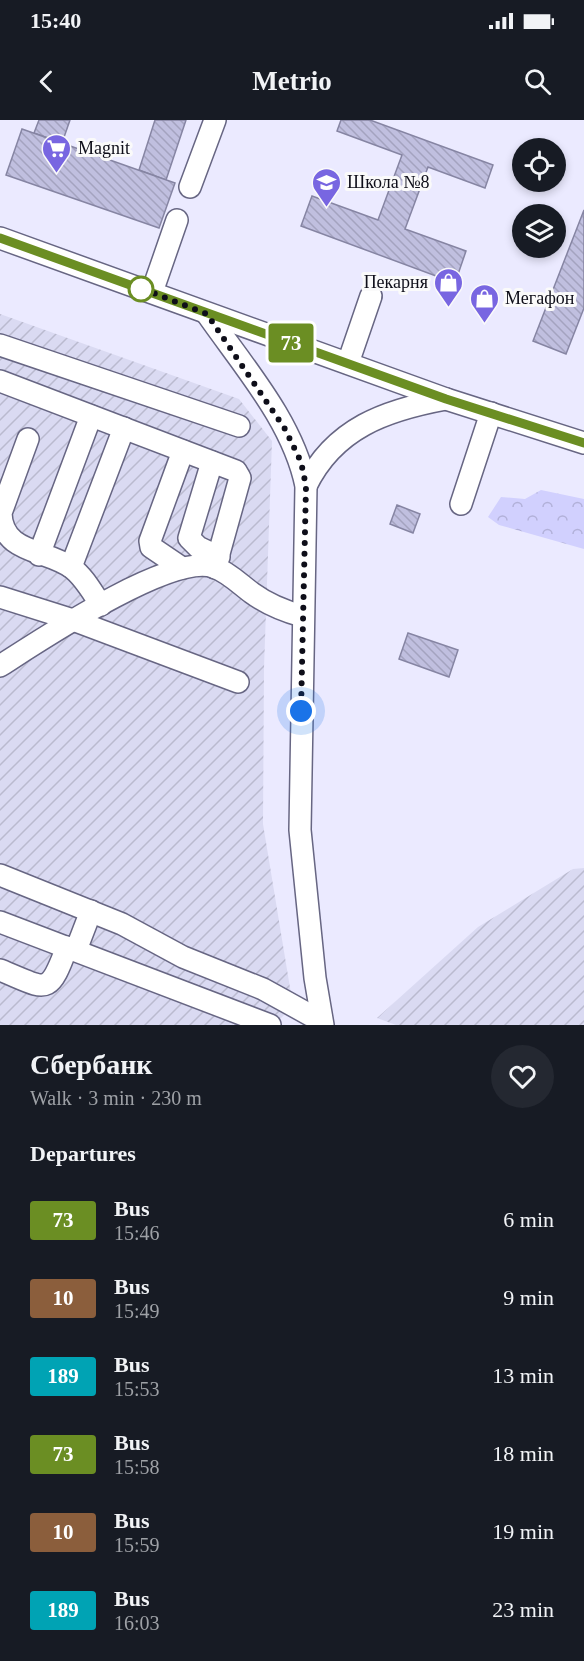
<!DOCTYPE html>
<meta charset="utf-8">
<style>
body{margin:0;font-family:"Times New Roman",serif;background:#242831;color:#f1f3f6;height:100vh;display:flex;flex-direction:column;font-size:22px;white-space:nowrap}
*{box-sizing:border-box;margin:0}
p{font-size:20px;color:#9ea1a6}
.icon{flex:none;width:33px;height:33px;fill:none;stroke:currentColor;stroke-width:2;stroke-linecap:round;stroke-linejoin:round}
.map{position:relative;height:905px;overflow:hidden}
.side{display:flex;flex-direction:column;background:#171b24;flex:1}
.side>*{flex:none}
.badge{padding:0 12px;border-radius:4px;font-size:21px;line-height:39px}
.tools{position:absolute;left:512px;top:18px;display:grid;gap:12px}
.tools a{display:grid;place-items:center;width:54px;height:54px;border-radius:50%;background:#171b24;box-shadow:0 3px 9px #0003;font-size:30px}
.you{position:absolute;width:30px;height:30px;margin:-15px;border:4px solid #fff;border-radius:50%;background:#1a73e8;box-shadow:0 0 0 9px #1a73e833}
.map>.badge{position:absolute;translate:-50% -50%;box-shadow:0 0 0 3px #fff}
h2{padding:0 30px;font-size:22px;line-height:54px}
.round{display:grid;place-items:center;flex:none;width:63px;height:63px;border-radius:32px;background:#242831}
.overview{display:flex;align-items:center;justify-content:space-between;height:102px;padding:0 30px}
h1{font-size:28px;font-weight:700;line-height:45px}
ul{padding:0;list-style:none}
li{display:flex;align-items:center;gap:18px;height:78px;padding:0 30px}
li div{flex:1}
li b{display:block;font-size:22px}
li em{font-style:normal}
li .badge{min-width:66px;font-weight:700;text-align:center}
.status{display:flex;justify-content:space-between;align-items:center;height:42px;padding:0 30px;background:#171b24;direction:ltr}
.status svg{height:16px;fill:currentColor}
header{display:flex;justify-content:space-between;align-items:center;height:78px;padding:0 30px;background:#171b24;font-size:27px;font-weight:700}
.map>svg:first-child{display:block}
</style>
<div class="status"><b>15:40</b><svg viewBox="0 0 49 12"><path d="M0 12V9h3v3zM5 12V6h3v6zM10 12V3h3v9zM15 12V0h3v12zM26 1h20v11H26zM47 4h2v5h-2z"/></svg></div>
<header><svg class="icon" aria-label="back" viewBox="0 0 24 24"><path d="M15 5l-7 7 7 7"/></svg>Metrio<svg class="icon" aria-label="search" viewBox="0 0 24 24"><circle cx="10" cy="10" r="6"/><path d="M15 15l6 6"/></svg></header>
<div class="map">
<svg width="584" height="905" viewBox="0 0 584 905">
<defs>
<pattern id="industrial-furrows" width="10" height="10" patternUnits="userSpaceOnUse" patternTransform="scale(1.5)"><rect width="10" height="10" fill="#dadaf2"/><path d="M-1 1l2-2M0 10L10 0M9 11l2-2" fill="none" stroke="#babacf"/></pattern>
<pattern id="forest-crowns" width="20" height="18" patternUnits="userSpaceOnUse" patternTransform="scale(1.5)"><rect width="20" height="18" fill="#d1d0fe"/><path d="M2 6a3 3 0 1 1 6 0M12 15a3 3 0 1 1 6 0" fill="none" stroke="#b2b1d9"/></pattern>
<pattern id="building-back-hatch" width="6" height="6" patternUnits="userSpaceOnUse" patternTransform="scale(1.5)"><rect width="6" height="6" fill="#c0bfdf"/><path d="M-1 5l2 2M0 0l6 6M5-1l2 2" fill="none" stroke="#a4a3bf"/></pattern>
</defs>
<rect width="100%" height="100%" fill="#ebeaff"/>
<g fill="url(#industrial-furrows)">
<polygon points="0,194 239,279 272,321 264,548 263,704 293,886 274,905 0,905"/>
<polygon points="584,748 584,905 396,905 377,898 478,807 573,749"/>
</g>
<polygon fill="url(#forest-crowns)" points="541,370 584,379 584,429 499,405 488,397 501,377 525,379"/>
<g fill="url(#building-back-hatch)" stroke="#8685a3" stroke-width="1.5">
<polygon points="39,0 70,0 62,23 34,13"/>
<polygon points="155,0 186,0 166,60 139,50"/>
<polygon points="341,0 370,0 493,45 485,68 428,47 405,109 466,131 455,163 301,106 312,76 378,100 402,35 337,11"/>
<polygon points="22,9 175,63 159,108 6,55"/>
<polygon points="584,90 584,188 566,234 533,221"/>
<polygon points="397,385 420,394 413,413 390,404"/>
<polygon points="408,513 458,530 449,557 399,539"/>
</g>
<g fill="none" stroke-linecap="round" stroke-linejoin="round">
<defs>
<g id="minor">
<polyline points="190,67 215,0"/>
<polyline points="0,118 446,279 584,323"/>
<polyline points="152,172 177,100"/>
<path d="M207 194C244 247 293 302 306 366L300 710 315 858 323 905"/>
<polyline points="0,225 239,306"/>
<polyline points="348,243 371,176"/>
<polyline points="0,261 236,351 240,358 215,448"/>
<path d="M28 319 1 393C2 434 47 429 72 448 84 457 92 472 101 485"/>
<polyline points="212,342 189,418 198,427 219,437"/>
<path d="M306 366C334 308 386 290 446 279"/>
<polyline points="461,384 491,293"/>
<polyline points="39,435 91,296"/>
<polyline points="71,447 124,308"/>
<polyline points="182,448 151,427 150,421 183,331"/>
<polyline points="0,477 73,500 238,562"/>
<path d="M0 546C39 521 170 433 214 447 228 452 241 465 252 473 267 484 284 491 302 496"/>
<polyline points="0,755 122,804 183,837 263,869 310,895 321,897"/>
<polyline points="0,802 270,905"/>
<polyline points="76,830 91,791"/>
<path d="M0 850C47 869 48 878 67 827"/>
</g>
</defs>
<use href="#minor" stroke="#676683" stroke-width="24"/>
<use href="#minor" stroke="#fff" stroke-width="21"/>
</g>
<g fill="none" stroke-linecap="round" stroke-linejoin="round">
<defs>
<polyline id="line" points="0,118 446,279 584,323"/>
</defs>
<use href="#line" stroke="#fff" stroke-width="14"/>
<use href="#line" stroke="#6b8e23" stroke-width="9"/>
<polyline stroke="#0e0e19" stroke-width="6" stroke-dasharray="0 10.8" points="141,169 138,167 207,194 285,309 301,342 306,366 301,591"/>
</g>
<defs>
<symbol id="supermarket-pin" viewBox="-11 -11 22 30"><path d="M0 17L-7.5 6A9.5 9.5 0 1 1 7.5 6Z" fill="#7866e1" stroke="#fafafa"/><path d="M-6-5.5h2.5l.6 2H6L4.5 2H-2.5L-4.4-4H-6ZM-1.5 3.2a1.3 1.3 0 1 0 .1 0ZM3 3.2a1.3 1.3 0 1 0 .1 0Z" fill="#fff"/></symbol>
<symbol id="school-pin" viewBox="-11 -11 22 30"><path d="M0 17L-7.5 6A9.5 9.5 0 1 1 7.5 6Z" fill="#7866e1" stroke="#fafafa"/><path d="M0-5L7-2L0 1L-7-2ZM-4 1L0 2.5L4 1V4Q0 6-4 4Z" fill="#fff"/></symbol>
<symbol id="shop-pin" viewBox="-11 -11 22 30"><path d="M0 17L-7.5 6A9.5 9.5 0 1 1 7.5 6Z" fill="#7866e1" stroke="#fafafa"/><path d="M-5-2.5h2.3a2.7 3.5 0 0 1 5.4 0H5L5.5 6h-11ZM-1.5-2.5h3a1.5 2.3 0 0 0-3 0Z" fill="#fff"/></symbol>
</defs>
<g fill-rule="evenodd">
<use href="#supermarket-pin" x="40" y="12" width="33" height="45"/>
<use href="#school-pin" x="310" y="46" width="33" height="45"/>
<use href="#shop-pin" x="432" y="146" width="33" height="45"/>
<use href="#shop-pin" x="468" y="162" width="33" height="45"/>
</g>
<circle fill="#fff" stroke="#6b8e23" stroke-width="3" cx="141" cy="169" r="12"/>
<g text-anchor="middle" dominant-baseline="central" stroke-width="6" stroke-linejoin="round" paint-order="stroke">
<g font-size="18" fill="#0e0e19" stroke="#fafafa" text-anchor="start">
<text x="78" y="28">Magnit</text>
<text x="347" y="62">Школа №8</text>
<text x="428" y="162" text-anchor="end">Пекарня</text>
<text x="505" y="178">Мегафон</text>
</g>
</g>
</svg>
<div class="tools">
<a><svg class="icon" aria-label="locate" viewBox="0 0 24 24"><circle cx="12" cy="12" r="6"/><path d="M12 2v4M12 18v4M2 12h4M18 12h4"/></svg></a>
<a><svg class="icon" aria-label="layers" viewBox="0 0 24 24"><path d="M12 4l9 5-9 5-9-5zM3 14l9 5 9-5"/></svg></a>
</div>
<div class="you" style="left:301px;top:591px"></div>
<b class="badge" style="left:291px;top:223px;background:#6b8e23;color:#fff">73</b>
</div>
<section class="side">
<div class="overview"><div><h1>Сбербанк</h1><p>Walk · 3 min · 230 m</p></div><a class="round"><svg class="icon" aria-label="heart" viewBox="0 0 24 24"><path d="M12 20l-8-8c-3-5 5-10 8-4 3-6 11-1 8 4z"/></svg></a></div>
<h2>Departures</h2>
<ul>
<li><span class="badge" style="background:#6b8e23;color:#fff">73</span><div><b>Bus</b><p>15:46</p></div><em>6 min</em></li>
<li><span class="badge" style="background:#8b5e3c;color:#fff">10</span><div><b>Bus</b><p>15:49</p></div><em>9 min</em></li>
<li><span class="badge" style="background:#00a3b4;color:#fff">189</span><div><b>Bus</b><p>15:53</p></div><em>13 min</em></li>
<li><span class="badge" style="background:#6b8e23;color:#fff">73</span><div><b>Bus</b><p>15:58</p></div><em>18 min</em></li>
<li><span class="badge" style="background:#8b5e3c;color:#fff">10</span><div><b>Bus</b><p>15:59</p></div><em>19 min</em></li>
<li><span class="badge" style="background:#00a3b4;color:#fff">189</span><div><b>Bus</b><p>16:03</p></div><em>23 min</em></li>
</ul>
</section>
